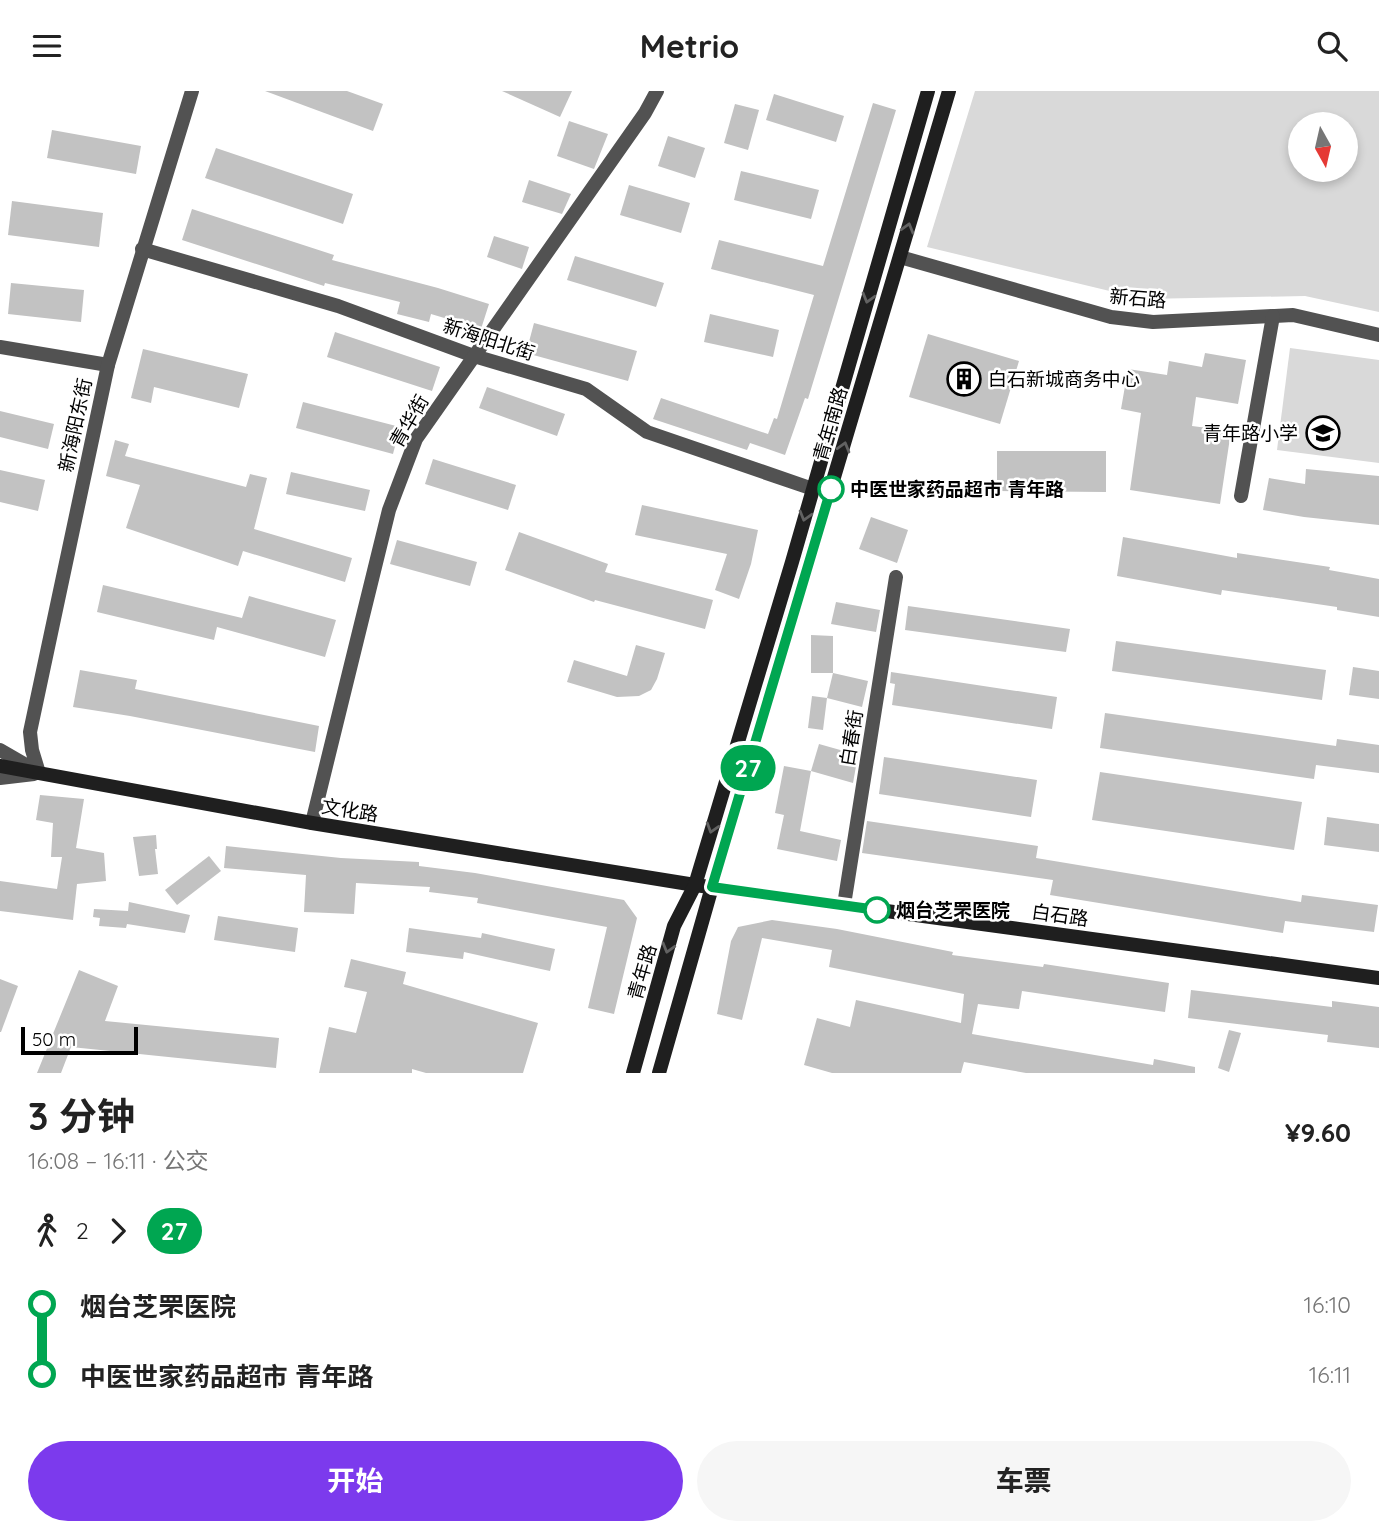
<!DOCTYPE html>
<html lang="zh">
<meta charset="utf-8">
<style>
body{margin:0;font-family:Quicksand,"Noto Sans SC",sans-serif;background:#f6f6f6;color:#222;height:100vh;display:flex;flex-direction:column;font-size:26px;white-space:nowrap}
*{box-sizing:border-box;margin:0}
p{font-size:23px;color:#767676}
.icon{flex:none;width:38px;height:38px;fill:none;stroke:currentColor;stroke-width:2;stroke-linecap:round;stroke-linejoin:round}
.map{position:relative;height:982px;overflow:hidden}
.details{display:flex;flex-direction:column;background:#fff;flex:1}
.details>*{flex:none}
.badge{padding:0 14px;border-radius:23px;font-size:24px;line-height:46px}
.needle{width:46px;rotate:172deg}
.controls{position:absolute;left:1288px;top:21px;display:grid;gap:14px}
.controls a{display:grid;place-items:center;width:70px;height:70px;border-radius:50%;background:#fff;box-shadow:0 4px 10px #0003;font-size:35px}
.scale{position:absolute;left:21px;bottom:18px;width:117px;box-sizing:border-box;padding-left:7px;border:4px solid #000;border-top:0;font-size:19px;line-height:24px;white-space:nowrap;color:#000;-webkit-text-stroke:5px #fff;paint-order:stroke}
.map>.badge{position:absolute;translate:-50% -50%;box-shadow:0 0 0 4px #fff}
.legs{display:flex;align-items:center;gap:10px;height:77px;padding:0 28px;font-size:23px}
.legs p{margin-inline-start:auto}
.head{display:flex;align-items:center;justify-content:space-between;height:119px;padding:0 28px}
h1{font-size:38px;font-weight:700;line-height:52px}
.button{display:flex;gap:14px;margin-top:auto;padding:14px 28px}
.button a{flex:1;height:80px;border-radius:42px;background:#7c3aed;color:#fff;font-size:28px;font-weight:700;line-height:80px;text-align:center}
.button a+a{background:#f6f6f6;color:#222}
ul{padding:0 28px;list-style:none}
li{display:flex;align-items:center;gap:24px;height:70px;font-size:26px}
li i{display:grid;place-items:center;width:10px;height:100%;margin:0 9px;background:currentColor}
li i::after{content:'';width:18px;height:18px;margin:-9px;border:5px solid;border-radius:50%;background:#fff}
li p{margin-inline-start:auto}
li:first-child i{background:linear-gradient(#0000 50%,currentColor 0)}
li:last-child i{background:linear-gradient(currentColor 50%,#0000 0)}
header{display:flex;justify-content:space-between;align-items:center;height:91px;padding:0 28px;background:#fff;font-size:32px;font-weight:700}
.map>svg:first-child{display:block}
</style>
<header><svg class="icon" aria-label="menu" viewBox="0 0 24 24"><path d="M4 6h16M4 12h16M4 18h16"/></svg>Metrio<svg class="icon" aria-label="search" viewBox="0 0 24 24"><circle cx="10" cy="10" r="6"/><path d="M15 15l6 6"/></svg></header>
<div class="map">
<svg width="1379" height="982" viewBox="0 0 1379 982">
<rect width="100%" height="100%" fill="#fff"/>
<g fill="#d9d9d9" fill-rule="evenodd">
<path d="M975 0H1379V221L1305 205 1143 208 927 156ZM1346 33V79H1300V33Z"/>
<polygon points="1290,257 1379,269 1379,372 1277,359"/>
</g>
<g fill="#c2c2c2">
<polygon points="265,0 347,0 383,13 373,40"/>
<polygon points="502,0 572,0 560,26"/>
<polygon points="774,3 844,25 836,51 766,29"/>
<polygon points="873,12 896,19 808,308 805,307 785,364 750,352 747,359 653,328 661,307 768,343 774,327 777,328 814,204 711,178 719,149 823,175"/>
<polygon points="735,13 759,19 748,59 724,52"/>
<polygon points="569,30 608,43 594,78 557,65"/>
<polygon points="52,39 141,55 136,83 47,67"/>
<polygon points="668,45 705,57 695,87 658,75"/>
<polygon points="216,57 353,103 343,133 205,87"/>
<polygon points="741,80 819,99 811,128 734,109"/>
<polygon points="529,89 571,103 562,123 522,111"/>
<polygon points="629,94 690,112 681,142 620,124"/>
<polygon points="12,110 103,122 99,156 8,144"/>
<polygon points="192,118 334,164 332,169 438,197 489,213 481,238 431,223 429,231 397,223 400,211 325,192 324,195 182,149"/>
<polygon points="494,145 529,156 522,178 487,166"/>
<polygon points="575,165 664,192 656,216 567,189"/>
<polygon points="11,192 84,199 81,231 8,223"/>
<polygon points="710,223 779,239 773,266 704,251"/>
<polygon points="534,232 637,260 628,290 526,262"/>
<polygon points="335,241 440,276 432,300 327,266"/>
<polygon points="928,243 1019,270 1000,333 909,306"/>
<polygon points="143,258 248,283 239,317 154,296 151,312 131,307"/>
<polygon points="1205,262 1246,269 1238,313 1196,306 1192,335 1231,340 1220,413 1130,399 1141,322 1121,318 1128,278 1167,284 1169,270 1202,276"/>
<polygon points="487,296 565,323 557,345 479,317"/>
<polygon points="303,311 400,336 393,363 296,337"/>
<polygon points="0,320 54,333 48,358 0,346"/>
<polygon points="115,349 129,353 125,365 246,396 250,383 267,387 254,438 352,467 345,491 243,460 238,475 126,437 140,394 106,385"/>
<polygon points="997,360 1106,360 1106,401 997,400"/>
<polygon points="433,368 516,394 508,419 425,393"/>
<polygon points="1306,378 1379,385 1379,434 1304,426 1263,419 1269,387 1305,393"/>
<polygon points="0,379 45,389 38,420 0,411"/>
<polygon points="291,381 370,399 365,420 286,403"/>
<polygon points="642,414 758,439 751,473 739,508 715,499 727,463 635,444"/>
<polygon points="871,426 908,439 897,472 859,458"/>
<polygon points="519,441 608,473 605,481 713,509 705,538 595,509 594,511 505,479"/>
<polygon points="1123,446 1237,467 1237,462 1330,476 1329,479 1379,488 1379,526 1337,519 1337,516 1222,499 1221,504 1117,485"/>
<polygon points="397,449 477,471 470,495 390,473"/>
<polygon points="103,494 242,527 249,505 336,529 325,566 217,536 214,549 97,521"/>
<polygon points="836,511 880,519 876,541 831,533"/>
<polygon points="908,515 1070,538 1066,561 905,539"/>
<polygon points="811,544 833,545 833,582 811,582"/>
<polygon points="1116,550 1326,579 1322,609 1112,580"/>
<polygon points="636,554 665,562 657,588 651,599 639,605 617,606 567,591 574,569 627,585"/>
<polygon points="1353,576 1379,580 1379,608 1349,604"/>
<polygon points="80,579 137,589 135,598 319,635 315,661 130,625 73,616"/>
<polygon points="891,581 1057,606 1052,638 892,614 895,593 890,592"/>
<polygon points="833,582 868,590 862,616 827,607"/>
<polygon points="812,605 827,607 823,639 808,637"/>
<polygon points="1105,622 1336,655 1337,648 1379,654 1379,682 1316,674 1314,688 1100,657"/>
<polygon points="819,653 858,664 853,692 811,680"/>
<polygon points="884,666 1037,689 1031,726 879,703"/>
<polygon points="784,675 811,680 800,740 841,749 837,770 777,758 784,724 775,722"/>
<polygon points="1100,681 1302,711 1294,759 1092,729"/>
<polygon points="40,704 84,708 76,757 104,762 106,790 77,793 73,829 0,820 0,790 57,798 62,766 51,766 53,732 36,729"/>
<polygon points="1327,726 1379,733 1379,761 1324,754"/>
<polygon points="867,730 1038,755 1036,767 1301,811 1302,804 1378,814 1374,841 1285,830 1283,842 1050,804 1053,789 862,762"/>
<polygon points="156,744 157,758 155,758 158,783 139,785 133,746"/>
<polygon points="226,755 341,767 419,771 419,775 475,782 624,809 637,827 614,923 588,917 607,836 477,812 478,807 429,801 430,796 356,792 354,823 304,821 306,784 224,777"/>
<polygon points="209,765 221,780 177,814 165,799"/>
<polygon points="129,811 190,824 185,842 127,833 126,837 99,835 100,827 93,826 94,818 128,820"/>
<polygon points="218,825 298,837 295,861 214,849"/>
<polygon points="772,829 837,838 953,861 952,864 1043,876 1044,873 1169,892 1165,921 1022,900 1019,918 978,913 972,943 1153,974 1154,968 1195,976 1195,982 1026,982 964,971 961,982 832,982 804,974 817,927 850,936 856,909 961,932 964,903 829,876 832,859 762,847 742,929 717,923 731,850 738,836"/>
<polygon points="409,837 481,847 482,842 555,858 550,880 464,861 463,868 406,861"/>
<polygon points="351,868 406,881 403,893 538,932 523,982 426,982 412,978 412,982 319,982 329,936 356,942 367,901 344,896"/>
<polygon points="79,879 118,895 105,930 279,947 276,977 71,956 61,982 37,982"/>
<polygon points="0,888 18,895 1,941 0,941"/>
<polygon points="1191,899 1332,916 1332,910 1379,916 1379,957 1327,951 1328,944 1188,927"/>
<polygon points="1229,939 1241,942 1229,981 1218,977"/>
</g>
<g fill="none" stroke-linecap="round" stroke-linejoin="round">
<g stroke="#525252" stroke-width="14">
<polyline points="142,158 338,215 474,265 586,298 647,341 813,398"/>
<polyline points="900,166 1111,226 1153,231 1293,224 1379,244"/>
<polyline points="0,256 108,274"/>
<polyline points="1241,405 1273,225"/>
<polyline points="0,659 38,681"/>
<polyline points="39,682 32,659 30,641 108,274 192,0"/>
<polyline points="0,687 34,683"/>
<polyline points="312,732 389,419 416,348 645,22 657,0"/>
<polyline points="844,814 896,486"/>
</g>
<g stroke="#1f1f1f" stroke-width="14">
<polyline points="0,675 312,732 695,794 1379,887"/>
<polyline points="633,982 674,835 695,794 792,471 928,0"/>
<polyline points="659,982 712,796 949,0"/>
</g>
</g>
<defs><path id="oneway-chevron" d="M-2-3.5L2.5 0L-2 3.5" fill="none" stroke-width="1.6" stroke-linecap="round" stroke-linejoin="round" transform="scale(1.75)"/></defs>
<g stroke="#626262">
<use href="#oneway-chevron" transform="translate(908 137) rotate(-74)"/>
<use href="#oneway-chevron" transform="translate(868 207) rotate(106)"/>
<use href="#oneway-chevron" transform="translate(844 356) rotate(-74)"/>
<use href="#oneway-chevron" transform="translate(805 425) rotate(106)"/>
<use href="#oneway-chevron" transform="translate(712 737) rotate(107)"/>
<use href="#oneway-chevron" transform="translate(668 857) rotate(106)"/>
</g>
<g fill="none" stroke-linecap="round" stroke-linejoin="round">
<defs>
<polyline id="line-1" points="831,398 712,796 877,819"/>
</defs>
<use href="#line-1" stroke="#fff" stroke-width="16"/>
<use href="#line-1" stroke="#00a651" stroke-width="10"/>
</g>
<defs>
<symbol id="building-ring" viewBox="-11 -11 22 22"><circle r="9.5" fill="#fff" stroke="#000" stroke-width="1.5"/><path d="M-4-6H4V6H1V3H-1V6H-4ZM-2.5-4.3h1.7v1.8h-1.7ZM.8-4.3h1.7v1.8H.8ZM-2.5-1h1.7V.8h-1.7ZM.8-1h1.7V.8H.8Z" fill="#000"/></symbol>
<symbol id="school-ring" viewBox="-11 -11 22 22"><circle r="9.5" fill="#fff" stroke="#000" stroke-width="1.5"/><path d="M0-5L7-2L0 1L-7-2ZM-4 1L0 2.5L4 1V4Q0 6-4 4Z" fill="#000"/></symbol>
</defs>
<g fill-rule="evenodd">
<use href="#building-ring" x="945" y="269" width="38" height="38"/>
<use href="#school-ring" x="1304" y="323" width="38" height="38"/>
</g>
<g fill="#fff" stroke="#00a651" stroke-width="3.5">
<circle cx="831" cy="398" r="12"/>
<circle cx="877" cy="819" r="12"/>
</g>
<g text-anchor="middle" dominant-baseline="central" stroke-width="5" stroke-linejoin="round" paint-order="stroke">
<g font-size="19" fill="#000" stroke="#fff">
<text transform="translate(1138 207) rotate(5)">新石路</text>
<text transform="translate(489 248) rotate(18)">新海阳北街</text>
<text transform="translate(409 330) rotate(-60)">青华街</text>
<text transform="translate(830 333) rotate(-74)">青年南路</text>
<text transform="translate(75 334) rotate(-78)">新海阳东街</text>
<text transform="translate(851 647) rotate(-81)">白春街</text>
<text transform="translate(350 719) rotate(9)">文化路</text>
<text transform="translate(1060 824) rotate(8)">白石路</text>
<text transform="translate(642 881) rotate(-74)">青年路</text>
</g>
<g font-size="19" fill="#000" stroke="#fff" text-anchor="start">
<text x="988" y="288">白石新城商务中心</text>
<text x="1298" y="342" text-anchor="end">青年路小学</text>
</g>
<g font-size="19" font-weight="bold" fill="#000" stroke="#fff" text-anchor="start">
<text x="850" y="398">中医世家药品超市 青年路</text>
<text x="896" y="819">烟台芝罘医院</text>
</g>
</g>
</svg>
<div class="controls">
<a><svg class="needle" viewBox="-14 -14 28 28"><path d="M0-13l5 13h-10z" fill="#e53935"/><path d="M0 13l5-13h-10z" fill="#767676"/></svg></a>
</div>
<div class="scale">50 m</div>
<b class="badge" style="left:748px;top:677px;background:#00a651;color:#fff">27</b>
</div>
<section class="details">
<div class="head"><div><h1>3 分钟</h1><p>16:08 – 16:11 · 公交</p></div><b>¥9.60</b></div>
<div class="legs"><svg class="icon" aria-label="walk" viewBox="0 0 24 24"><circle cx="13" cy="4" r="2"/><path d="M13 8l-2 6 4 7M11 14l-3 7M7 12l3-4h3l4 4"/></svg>2<svg class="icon" aria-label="forward" viewBox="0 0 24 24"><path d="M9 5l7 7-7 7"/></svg><b class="badge" style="background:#00a651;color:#fff">27</b></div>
<ul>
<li><i style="color:#00a651"></i><b>烟台芝罘医院</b><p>16:10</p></li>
<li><i style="color:#00a651"></i><b>中医世家药品超市 青年路</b><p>16:11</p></li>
</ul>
<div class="button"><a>开始</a><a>车票</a></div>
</section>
